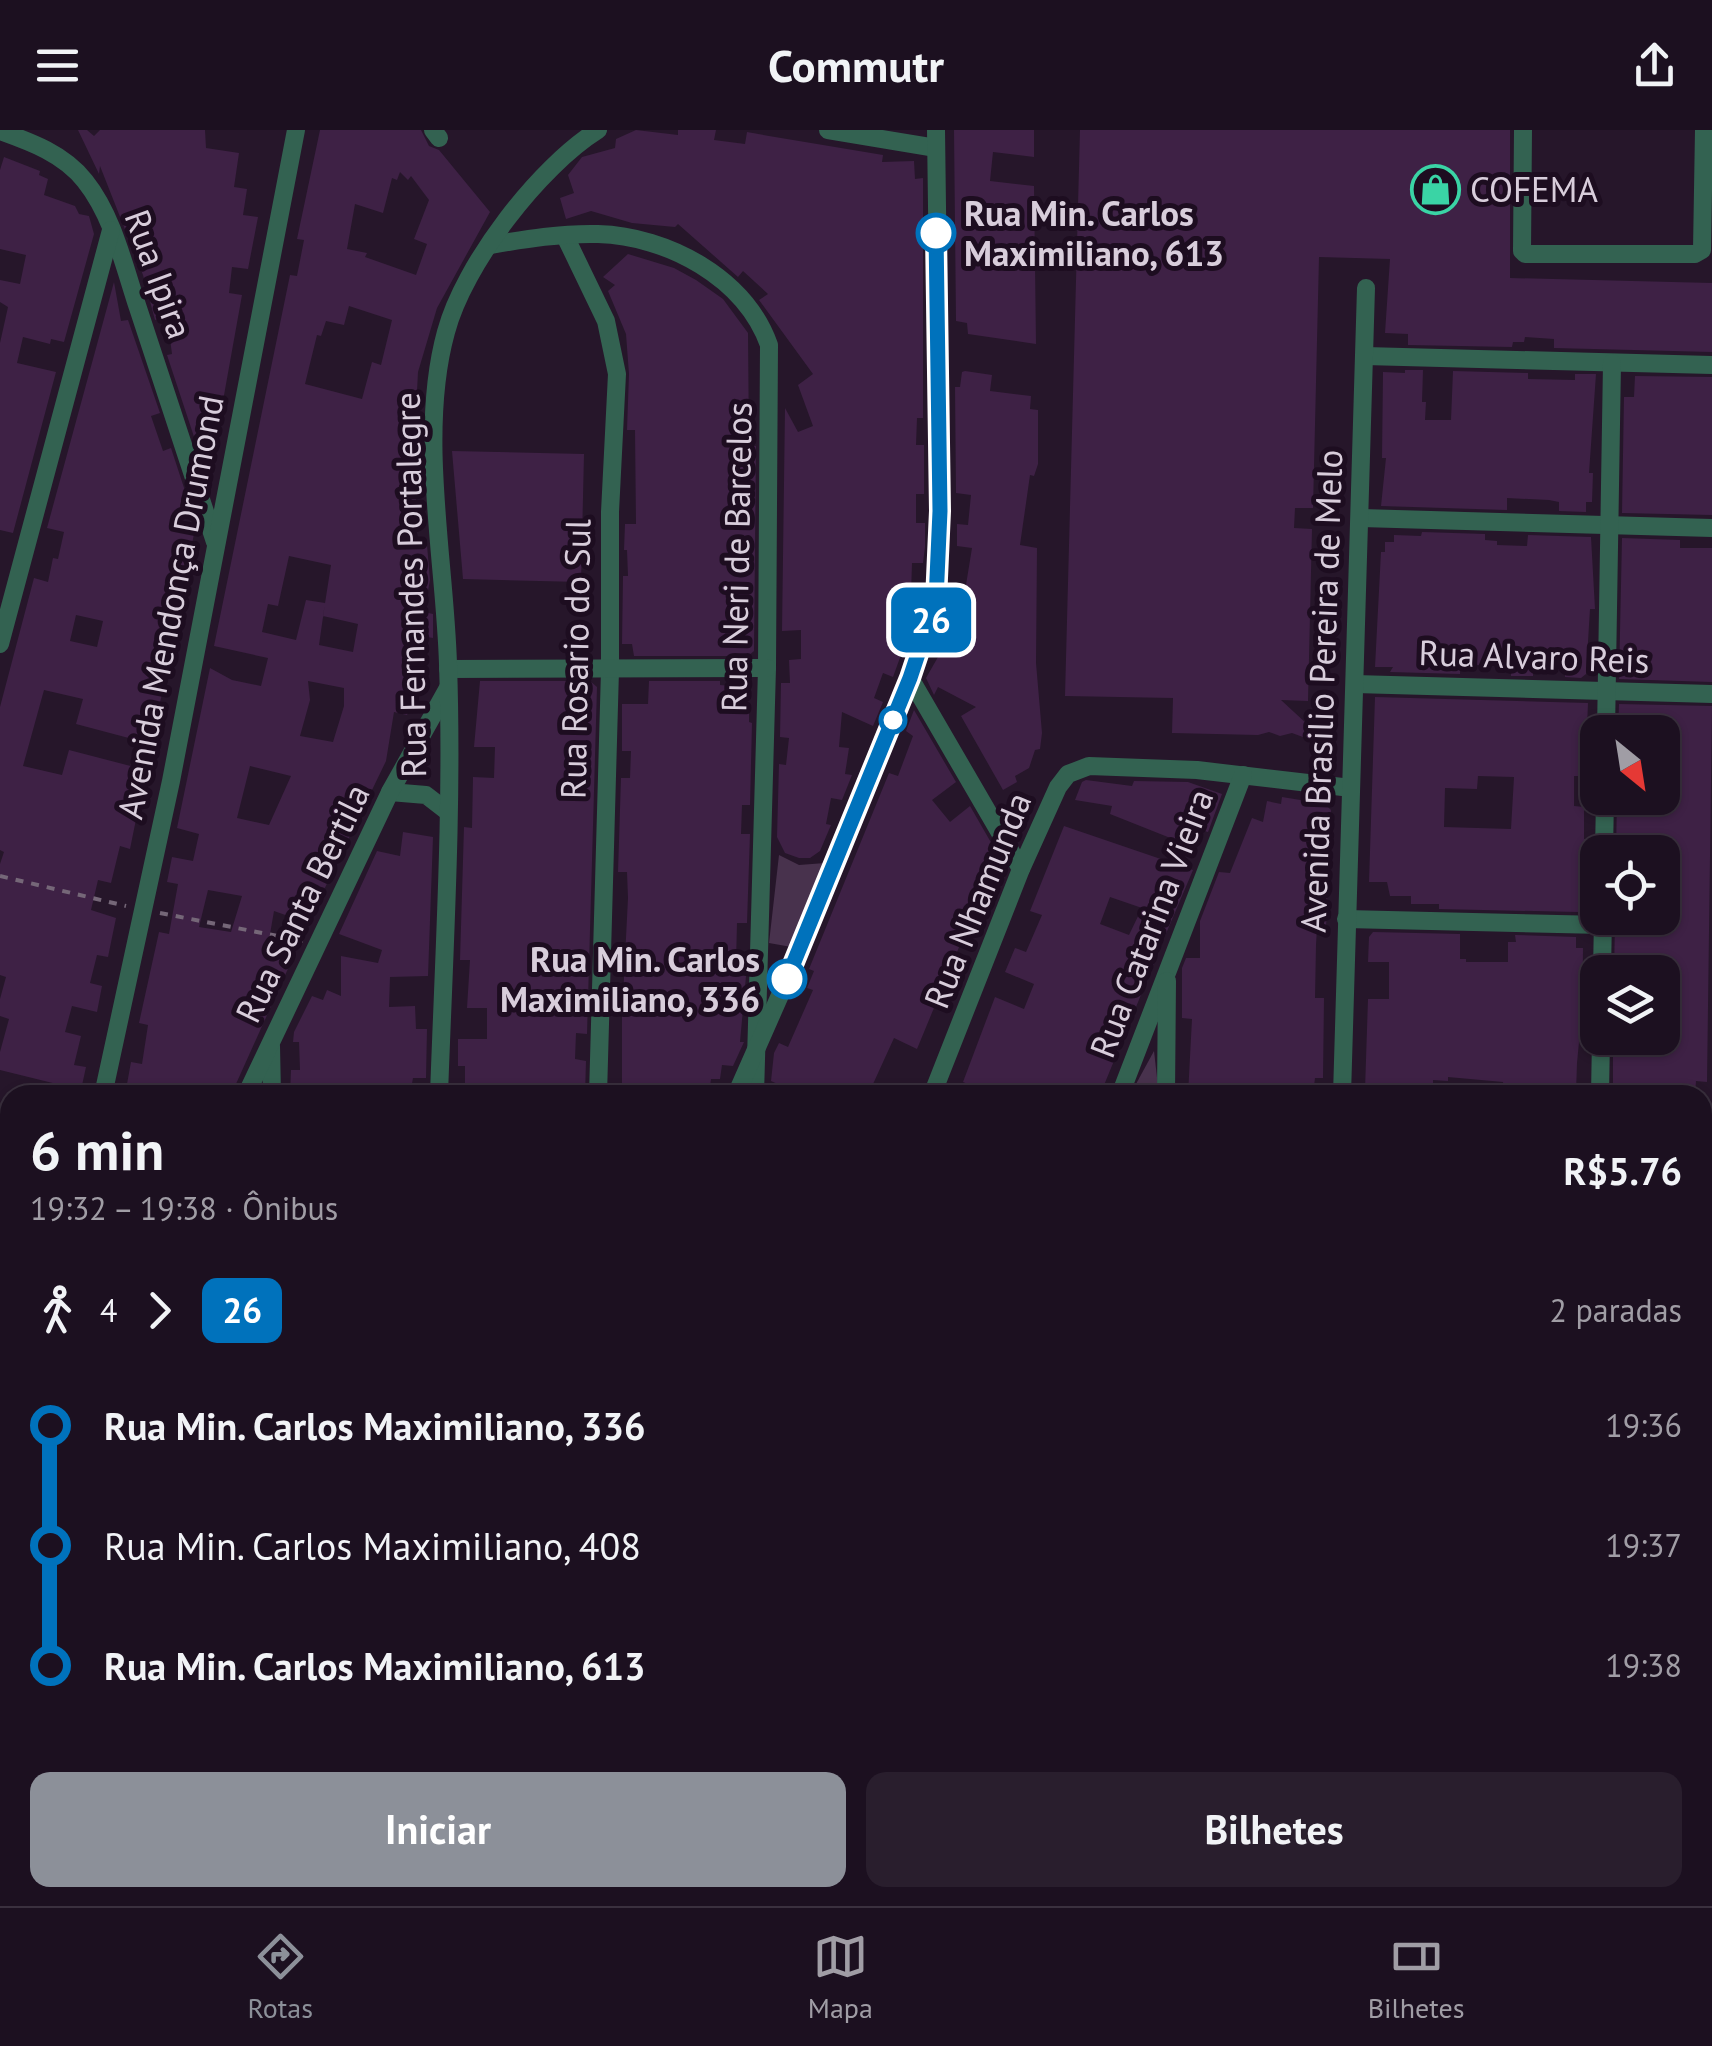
<!DOCTYPE html>
<html lang="pt">
<meta charset="utf-8">
<style>
body{margin:0;font-family:"PT Sans",sans-serif;background:#291e2d;color:#f1f3f6;height:100vh;display:flex;flex-direction:column;font-size:38px;white-space:nowrap}
*{box-sizing:border-box;margin:0}
p{font-size:32px;color:#a09da5}
.icon{flex:none;width:55px;height:55px;fill:none;stroke:currentColor;stroke-width:2;stroke-linecap:round;stroke-linejoin:round}
.map{position:relative;flex:1;overflow:hidden}
.side{position:absolute;left:0px;top:955px;width:1712px;height:822px;display:flex;flex-direction:column;background:#1c1020;border-radius:30px 30px 0 0;box-shadow:0 2px 8px #0004,0 0 0 2px #3a303e}
.side>*{flex:none}
.badge{padding:0 20px;border-radius:15px;font-size:35px;line-height:65px}
.needle{width:65px;rotate:150deg}
.tools{position:absolute;left:1580px;top:585px;display:grid;gap:20px}
.tools a{display:grid;place-items:center;width:100px;height:100px;border-radius:20px;background:#1c1020;box-shadow:0 2px 8px #0004,0 0 0 2px #3a303e;font-size:50px}
.map>.badge{position:absolute;translate:-50% -50%;box-shadow:0 0 0 5px #fff}
.legs{display:flex;align-items:center;gap:15px;height:110px;padding:0 30px;font-size:32px}
.legs p{margin-inline-start:auto}
.overview{display:flex;align-items:center;justify-content:space-between;height:170px;padding:0 30px}
h1{font-size:55px;font-weight:600;line-height:75px}
.cta{display:flex;gap:20px;margin-top:auto;padding:20px 30px}
.cta a{flex:1;height:115px;border-radius:20px;background:#8c9099;color:#fff;font-size:40px;font-weight:600;line-height:115px;text-align:center}
.cta a+a{background:#291e2d;color:#f1f3f6}
ul{padding:0 30px;list-style:none}
li{display:flex;align-items:center;gap:35px;height:120px;font-size:38px}
li i{display:grid;place-items:center;width:15px;height:100%;margin:0 12px;background:currentColor}
li i::after{content:'';width:25px;height:25px;margin:-12px;border:8px solid;border-radius:50%;background:#1c1020}
li p{margin-inline-start:auto}
li:first-child i{background:linear-gradient(#0000 50%,currentColor 0)}
li:last-child i{background:linear-gradient(currentColor 50%,#0000 0)}
header{display:flex;justify-content:space-between;align-items:center;height:130px;padding:0 30px;background:#1c1020;font-size:45px;font-weight:600}
.tabs{display:flex;justify-content:space-around;align-items:center;height:140px;border-top:2px solid #3a303e;background:#1c1020;font-size:28px;color:#a09da5}
.tabs a{display:grid;justify-items:center;gap:5px}
.tabs .active{color:#8c9099}
.map>svg:first-child{display:block}
</style>
<header><svg class="icon" aria-label="menu" viewBox="0 0 24 24"><path d="M4 6h16M4 12h16M4 18h16"/></svg>Commutr<svg class="icon" aria-label="share" viewBox="0 0 24 24"><path d="M12 15V3M7 8l5-5 5 5M5 13v7h14v-7"/></svg></header>
<div class="map">
<svg width="1712" height="1776" viewBox="0 0 1712 1776">
<rect width="100%" height="100%" fill="#26162a"/>
<g fill="#48324d">
<polygon points="779,725 799,735 825,733 797,818 769,813"/>
<polygon points="1154,921 1159,965 1130,965"/>
<polygon points="1712,1658 1712,1776 1699,1776 1695,1768 1702,1768 1703,1664"/>
</g>
<g fill="#3e2145" fill-rule="evenodd">
<polygon points="78,0 87,0 94,6 100,0 205,0 206,18 239,23 234,57 247,59 243,85 258,87 248,139 232,137 229,163 242,165 212,332 202,331 167,225 172,224 167,186 155,190 143,145 100,36 99,44"/>
<path d="M320 0H421L429 16 439 20 490 82 437 178 418 242 416 281 422 361 418 360 407 411 427 415 430 450 424 482 433 484V508L410 504 404 532 428 537 407 585 394 582 386 631 308 793 274 781 269 810 292 815 291 819 296 821 231 965 171 962 170 965H125L131 932 142 934 148 895 139 893 159 802 169 804 178 754 167 752 172 727 193 731 199 704 177 698 210 538 232 550 261 556 268 528 214 516 290 145 297 146 304 110 297 109ZM400 42 408 50 411 46 429 70 414 109 427 114 416 145 365 127 367 123 347 119 355 74 383 83 392 48 397 50ZM349 176 392 190 381 235 372 232 362 269 305 254 317 205 321 206 326 191 344 195ZM289 426 331 435 323 486 358 494 353 522 319 515 325 473 306 470 296 510 262 502 268 474 278 476ZM308 551 344 558V576L333 612 300 606 310 570ZM250 636 291 646 269 695 237 688ZM208 760 242 766 231 802 199 797Z"/>
<polygon points="636,0 678,5 678,0 716,0 714,10 745,14 747,2 769,6 883,25 882,32 914,31 915,49 923,48 923,288 917,288 916,315 924,315 924,364 916,364 916,393 925,393 925,417 923,433 912,433 911,464 905,478 918,478 893,547 883,543 874,568 883,572 873,596 842,582 839,617 849,618 845,644 852,645 842,670 831,668 826,694 831,695 820,721 810,728 799,728 785,723 777,707 779,634 786,635 789,608 780,607 781,553 790,553 789,530 801,529 801,500 782,501 785,278 798,302 813,296 798,255 813,244 759,170 768,164 743,141 738,147 678,94 675,97 632,93 591,81 566,89 560,68 574,63 568,45 582,27 615,18 616,9"/>
<polygon points="954,0 1034,0 1034,27 993,22 990,51 1034,56 1036,214 968,204 967,193 956,191"/>
<polygon points="1080,0 1510,0 1510,148 1712,153 1712,222 1554,218 1554,209 1525,207 1524,212 1513,212 1512,217 1408,215 1408,204 1385,203 1390,129 1319,127 1313,378 1295,378 1294,398 1312,399 1308,571 1281,570 1307,594 1311,610 1292,603 1280,606 1269,602 1258,605 1172,603 1173,568 1065,566"/>
<polygon points="4,27 40,41 39,45 48,49 44,65 75,76 79,84 89,86 94,104 64,212 51,209 50,214 23,207 17,233 56,242 13,403 0,400 0,213 8,177 0,172 0,150 20,154 26,125 0,119 0,40"/>
<polygon points="628,124 674,138 696,150 723,169 748,203 749,316 756,316 754,521 748,526 634,526 632,514 622,514 623,446 628,446 627,420 624,420 625,394 636,394 635,300 627,300 629,244 626,204 608,161 615,155 603,147"/>
<path d="M114 152 121 191 128 190 160 283 151 286 163 321 171 318 187 367 182 392 196 394 169 527 163 525 153 561 162 564 158 581 149 578 140 611 76 594 83 569 44 560 23 636 62 645 69 620 146 640 130 719 120 716 111 753 98 750 91 780 116 788 108 827 97 825 90 853 102 856 97 882 72 876 65 902 81 906 74 935 86 937 81 960 0 940V922L9 889 0 886V869L6 847 0 845V734L4 722 0 720V577L34 448 48 452 53 428 58 429 64 402 47 398ZM76 485 103 491 97 517 70 511Z"/>
<polygon points="1405,240 1423,240 1422,272 1426,272 1425,290 1451,290 1453,241 1528,243 1528,249 1575,250 1575,244 1596,244 1589,343 1593,343 1592,372 1586,372 1586,382 1559,381 1559,372 1549,370 1507,368 1507,380 1381,376 1386,328 1382,328 1383,242 1405,243"/>
<polygon points="965,241 992,245 990,261 1031,266 1030,279 1038,280 1038,334 1034,346 1030,345 1020,415 1037,418 1036,533 1042,603 1040,619 1035,620 1029,638 1015,646 1017,652 1003,660 961,586 976,577 938,557 934,565 926,548 954,499 946,495 957,458 965,461 972,418 957,416 957,394 968,395 971,365 956,363 955,257 960,257 962,242"/>
<polygon points="1635,246 1712,247 1712,385 1622,383 1624,267 1634,267"/>
<polygon points="452,321 584,324 581,452 463,449"/>
<polygon points="1422,402 1485,404 1485,410 1497,411 1497,415 1527,416 1528,405 1591,407 1595,479 1590,479 1586,544 1581,548 1565,547 1565,540 1533,539 1533,546 1511,546 1511,537 1460,534 1460,544 1390,542 1393,537 1375,537 1381,422 1385,422 1385,412 1394,412 1394,405 1421,406"/>
<polygon points="1622,408 1680,410 1680,418 1712,418 1712,552 1619,549"/>
<polygon points="480,551 590,551 597,557 587,904 576,903 575,929 586,931 585,965 521,961 519,965 465,965 465,936 458,936 458,909 487,909 487,878 467,878 470,830 460,830 464,697 472,698 473,647 494,648 495,617 474,617"/>
<polygon points="649,551 720,551 720,555 731,556 731,563 745,563 745,579 749,579 749,592 752,593 750,675 742,675 741,704 750,704 747,793 737,793 736,833 739,833 739,846 746,846 740,912 744,912 733,936 722,935 720,949 711,949 709,965 622,965 622,887 628,768 627,742 618,742 621,648 630,648 631,621 622,621 622,574 648,574"/>
<path d="M1375 567 1588 573 1585 646H1574V676L1584 677V709H1586V773L1578 782 1439 779V774H1411V766H1390L1387 752H1369ZM1478 646 1514 647 1511 699 1444 697 1445 658 1477 659Z"/>
<polygon points="1619,574 1712,576 1707,952 1696,951 1695,965 1613,962 1613,908 1662,908 1662,842 1614,842 1615,791 1623,791 1624,788 1662,788 1662,722 1616,722 1617,668 1662,668 1662,602 1618,602"/>
<polygon points="914,580 956,652 932,670 950,692 970,676 993,716 993,735 917,919 894,908 868,965 802,965 771,951 774,923 779,913 788,917 813,860 807,858 814,841 809,839 889,643 898,646 913,606 906,601"/>
<polygon points="1086,650 1132,656 1134,651 1188,652 1222,664 1208,702 1201,700 1193,717 1110,684 1112,676 1075,670 1082,652"/>
<polygon points="1282,667 1325,674 1331,680 1326,798 1317,798 1316,815 1315,868 1324,868 1323,948 1315,948 1313,965 1188,965 1192,889 1182,888 1182,838 1186,828 1200,828 1200,791 1219,742 1230,743 1252,688 1263,692 1267,671 1281,674"/>
<path d="M1064 696 1193 740 1165 806 1156 802 1144 829 1154 833 1100 965H994L963 952 995 867 1024 879 1034 854 1005 842 1015 818 1026 822 1042 785 1030 781ZM1110 767 1142 778 1129 805 1100 794Z"/>
<polygon points="403,702 433,707 428,846 390,847 389,877 415,876 416,899 427,899 426,948 413,948 410,965 290,965 291,940 300,940 299,912 293,912 294,902 312,866 323,870 327,860 341,866 341,826 378,833 382,820 339,804 377,721 400,726"/>
<polygon points="1373,802 1460,804 1460,829 1466,829 1466,832 1508,832 1508,812 1516,812 1515,805 1576,807 1576,818 1583,818 1582,912 1579,912 1577,933 1576,963 1504,964 1503,952 1448,947 1448,951 1433,950 1433,961 1365,960 1368,869 1389,869 1389,832 1368,832 1369,807"/>
</g>
<g fill="none" stroke-linecap="round" stroke-linejoin="round">
<g stroke="#756778" stroke-width="4" stroke-dasharray="8 8" stroke-linecap="butt">
<polyline points="0,746 126,776"/>
<polyline points="160,783 303,811"/>
</g>
<g stroke="#336251" stroke-width="18">
<polyline points="433,0 439,8"/>
<polyline points="828,0 936,18"/>
<polyline points="1523,0 1522,121 1525,124 1695,124 1702,120 1704,0"/>
<path d="M0 1C31 12 64 24 85 51 113 86 124 136 138 178 164 256 190 334 215 412"/>
<polyline points="565,106 606,191 617,244 610,382 610,540 598,965"/>
<path d="M490 115C526 109 562 103 598 104 668 106 745 148 769 215L767 538 755 965"/>
<polyline points="1365,226 1712,235"/>
<polyline points="1361,388 1712,398"/>
<polyline points="0,514 111,100"/>
<polyline points="448,539 767,538"/>
<polyline points="910,548 1021,739"/>
<polyline points="1355,554 1712,564"/>
<polyline points="1606,602 1612,233"/>
<polyline points="390,662 426,665 448,682"/>
<polyline points="1604,722 1605,668"/>
<polyline points="1346,789 1603,795"/>
<polyline points="1602,842 1603,788"/>
<polyline points="271,916 272,965"/>
<polyline points="103,965 171,651 296,0"/>
<polyline points="246,965 390,662 448,558"/>
<path d="M439 965C444 822 453 677 448 534 445 430 418 303 446 202 464 134 539 37 598 0"/>
<polyline points="736,965 799,822 883,614 931,494 936,470 941,381 936,0"/>
<polyline points="932,965 1021,739 1058,657 1068,644 1089,636 1197,640 1351,658"/>
<polyline points="1120,965 1243,645"/>
<polyline points="1166,965 1167,851"/>
<polyline points="1342,965 1366,158"/>
<polyline points="1600,965 1601,908"/>
<polyline points="1702,984 1712,984"/>
<polyline points="0,1192 10,1183"/>
<polyline points="0,1222 10,1224"/>
<polyline points="0,1626 10,1626"/>
<polyline points="1702,1639 1712,1634"/>
<polyline points="422,1768 422,1776"/>
<polyline points="712,1768 714,1776"/>
<polyline points="1185,1768 1190,1776"/>
<polyline points="1377,1768 1381,1776"/>
<polyline points="1664,1768 1668,1776"/>
<polyline points="1000,1776 1025,1768"/>
</g>
</g>
<g fill="none" stroke-linecap="round" stroke-linejoin="round">
<defs>
<polyline id="line-1" points="787,849 910,548 936,470 940,381 936,103"/>
</defs>
<use href="#line-1" stroke="#fff" stroke-width="22"/>
<use href="#line-1" stroke="#0072bc" stroke-width="15"/>
</g>
<defs>
<symbol id="shop-ring" viewBox="-11 -11 22 22"><circle r="9.5" fill="#1d0d20" stroke="#3ad4a5" stroke-width="1.5"/><path d="M-5-2.5h2.3a2.7 3.5 0 0 1 5.4 0H5L5.5 6h-11ZM-1.5-2.5h3a1.5 2.3 0 0 0-3 0Z" fill="#3ad4a5"/></symbol>
</defs>
<g fill-rule="evenodd">
<use href="#shop-ring" x="1408" y="32" width="55" height="55"/>
</g>
<g fill="#fff" stroke="#0072bc" stroke-width="5">
<circle cx="936" cy="103" r="18"/>
<circle cx="893" cy="590" r="12"/>
<circle cx="787" cy="849" r="18"/>
</g>
<g text-anchor="middle" dominant-baseline="central" stroke-width="10" stroke-linejoin="round" paint-order="stroke">
<g font-size="35" fill="#d8cddb" stroke="#1d0d20" text-anchor="start">
<text x="1470" y="59">COFEMA</text>
</g>
<g font-size="35" font-weight="bold" fill="#d8cddb" stroke="#1d0d20" text-anchor="start">
<text x="964" y="83">Rua Min. Carlos<tspan x="964" dy="40">Maximiliano, 613</tspan></text>
<text x="760" y="829" text-anchor="end">Rua Min. Carlos<tspan x="760" dy="40">Maximiliano, 336</tspan></text>
</g>
<g font-size="35" fill="#d8cddb" stroke="#1d0d20">
<text transform="translate(159 144) rotate(70)">Rua Ipira</text>
<text transform="translate(736 427) rotate(-89)">Rua Neri de Barcelos</text>
<text transform="translate(410 455) rotate(-91)">Rua Fernandes Portalegre</text>
<text transform="translate(170 477) rotate(-79)">Avenida Mendonça Drumond</text>
<text transform="translate(1534 526) rotate(2)">Rua Alvaro Reis</text>
<text transform="translate(575 529) rotate(-89)">Rua Rosario do Sul</text>
<text transform="translate(1321 561) rotate(-88)">Avenida Brasilio Pereira de Melo</text>
<text transform="translate(977 770) rotate(-68)">Rua Nhamunda</text>
<text transform="translate(302 773) rotate(-64)">Rua Santa Bertila</text>
<text transform="translate(1151 793) rotate(-69)">Rua Catarina Vieira</text>
</g>
</g>
</svg>
<div class="tools">
<a><svg class="needle" viewBox="-14 -14 28 28"><path d="M0-13l5 13h-10z" fill="#e53935"/><path d="M0 13l5-13h-10z" fill="#a09da5"/></svg></a>
<a><svg class="icon" aria-label="locate" viewBox="0 0 24 24"><circle cx="12" cy="12" r="6"/><path d="M12 2v4M12 18v4M2 12h4M18 12h4"/></svg></a>
<a><svg class="icon" aria-label="layers" viewBox="0 0 24 24"><path d="M12 4l9 5-9 5-9-5zM3 14l9 5 9-5"/></svg></a>
</div>
<b class="badge" style="left:931px;top:490px;background:#0072bc;color:#fff">26</b>
<section class="side">
<div class="overview"><div><h1>6 min</h1><p>19:32 – 19:38 · Ônibus</p></div><b>R$5.76</b></div>
<div class="legs"><svg class="icon" aria-label="walk" viewBox="0 0 24 24"><circle cx="13" cy="4" r="2"/><path d="M13 8l-2 6 4 7M11 14l-3 7M7 12l3-4h3l4 4"/></svg>4<svg class="icon" aria-label="forward" viewBox="0 0 24 24"><path d="M9 5l7 7-7 7"/></svg><b class="badge" style="background:#0072bc;color:#fff">26</b><p>2 paradas</p></div>
<ul>
<li><i style="color:#0072bc"></i><b>Rua Min. Carlos Maximiliano, 336</b><p>19:36</p></li>
<li><i style="color:#0072bc"></i><span>Rua Min. Carlos Maximiliano, 408</span><p>19:37</p></li>
<li><i style="color:#0072bc"></i><b>Rua Min. Carlos Maximiliano, 613</b><p>19:38</p></li>
</ul>
<div class="cta"><a>Iniciar</a><a>Bilhetes</a></div>
</section>
</div>
<nav class="tabs">
<a class="active"><svg class="icon" aria-label="directions" viewBox="0 0 24 24"><path d="M12 3l9 9-9 9-9-9zM9 14v-3h6M13 9l2 2-2 2"/></svg>Rotas</a>
<a><svg class="icon" aria-label="map" viewBox="0 0 24 24"><path d="M3 6l6-2 6 2 6-2v14l-6 2-6-2-6 2zM9 4v14M15 6v14"/></svg>Mapa</a>
<a><svg class="icon" aria-label="tickets" viewBox="0 0 24 24"><path d="M3 7h18v10H3zM15 7v10"/></svg>Bilhetes</a>
</nav>
